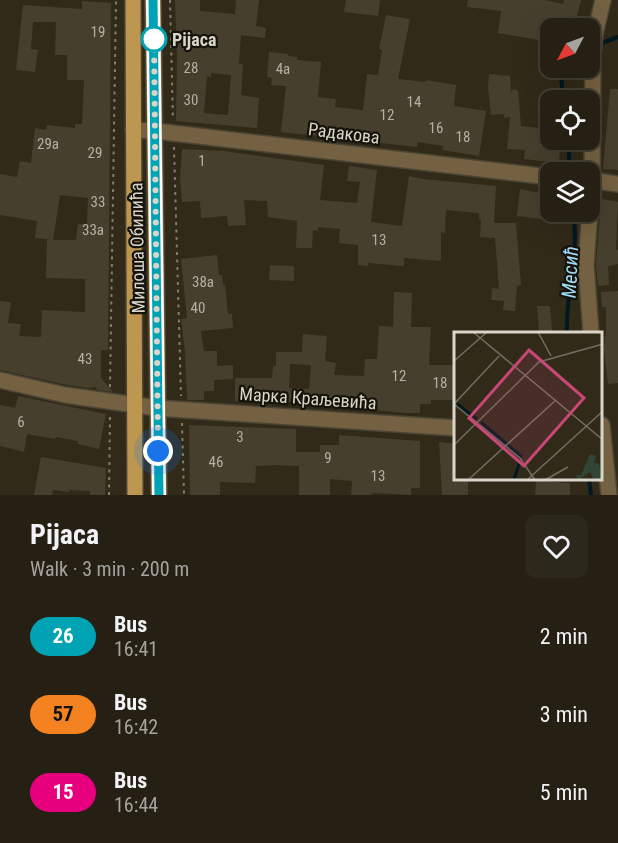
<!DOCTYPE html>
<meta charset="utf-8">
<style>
body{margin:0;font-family:"Roboto Condensed",sans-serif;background:#2d281c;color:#f1f3f6;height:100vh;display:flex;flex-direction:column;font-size:22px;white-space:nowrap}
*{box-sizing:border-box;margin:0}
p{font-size:20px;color:#a3a3a0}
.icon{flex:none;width:33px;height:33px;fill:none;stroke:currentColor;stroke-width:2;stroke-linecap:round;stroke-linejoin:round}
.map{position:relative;height:495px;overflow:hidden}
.sheet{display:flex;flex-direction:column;background:#252013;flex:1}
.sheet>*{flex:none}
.badge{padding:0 12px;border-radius:20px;font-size:21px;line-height:39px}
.needle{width:39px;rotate:229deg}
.buttons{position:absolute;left:540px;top:18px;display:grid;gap:12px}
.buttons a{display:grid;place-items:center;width:60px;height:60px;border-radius:12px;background:#252013;box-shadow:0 6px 24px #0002,0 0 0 2px #423e33;font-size:30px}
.you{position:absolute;width:30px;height:30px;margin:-15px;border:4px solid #fff;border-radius:50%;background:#1a73e8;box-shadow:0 0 0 9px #1a73e833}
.map>.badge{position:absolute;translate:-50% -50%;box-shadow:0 0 0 3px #fff}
.round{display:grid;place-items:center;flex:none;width:63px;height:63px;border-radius:12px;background:#2d281c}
.head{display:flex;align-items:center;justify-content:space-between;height:102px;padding:0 30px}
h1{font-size:28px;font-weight:700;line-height:45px}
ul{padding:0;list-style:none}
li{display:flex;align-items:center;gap:18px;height:78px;padding:0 30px}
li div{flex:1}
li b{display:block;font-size:22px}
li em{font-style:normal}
li .badge{min-width:66px;font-weight:700;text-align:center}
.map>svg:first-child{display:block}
</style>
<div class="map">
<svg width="618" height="495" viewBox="0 0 618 495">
<rect width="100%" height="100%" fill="#312a19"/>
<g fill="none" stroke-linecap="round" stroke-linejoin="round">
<g stroke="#011721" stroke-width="4">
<polyline points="599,44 618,37"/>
<polyline points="563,100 561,74 564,68"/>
<polyline points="568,140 570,172"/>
<path d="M567 333C565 293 580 251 573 212"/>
<polyline points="589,478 591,495"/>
</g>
</g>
<g fill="#463f2d" fill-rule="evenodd">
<path d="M175 0H200V11L235 14 236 0H259L256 26 266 28 265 38 241 35 239 64H243L241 95 259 98 257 128 176 121 177 58ZM211 73 231 75 228 115 204 113 207 76 211 77Z"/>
<polygon points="346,0 380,0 378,16 344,12"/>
<polygon points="468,0 545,0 563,4 564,0 581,0 574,28 550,25 550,42 498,33 501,11 467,7"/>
<path d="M82 1 111 3 108 350H101V378L113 392 98 390 95 387 88 388 67 385 0 370V301L11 302 8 323 21 324 19 336 41 337 42 310 85 312V279L46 278 47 240H52L35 238 37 221 0 215V174L17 177 20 161 31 163 35 128 46 130 47 125 75 128V124H82L84 80H67V55H55L56 22H33L31 49 38 50 35 72 16 70 23 5 82 9ZM60 195 88 198 87 224H78L76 240H53Z"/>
<polygon points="386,15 410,19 398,79 426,82 426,80 456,85 454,106 486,111 479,156 442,150 443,146 418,142 417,147 281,132 286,86 271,85 272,78 267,77 269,52 288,54 288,56 297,57 297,60 321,62 318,97 336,99 335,107 363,110 367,74 378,75 382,50 379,49"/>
<polygon points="489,74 510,76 511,93 513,89 518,90 521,126 547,129 547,132 550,132 549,148 560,148 559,163 524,159 525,150 507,149 510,117 504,118 504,114 491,115 488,88"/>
<polygon points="610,89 618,89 618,170 603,169"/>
<polygon points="182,149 224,151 324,165 320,200 357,203 360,182 347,181 349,166 377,170 371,222 402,226 409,176 423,179 496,186 494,223 516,223 521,285 517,286 515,311 503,310 504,301 491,300 492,288 499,289 495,238 480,237 481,220 479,219 479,213 446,210 445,233 441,232 441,261 404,258 404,266 368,263 368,266 358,265 358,245 339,243 340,229 318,227 318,231 313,230 312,248 296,248 297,221 268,217 267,201 244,200 246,225 228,226 227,216 201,218 200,201 182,202 180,178"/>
<polygon points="520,189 550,195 550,220 517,216"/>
<polygon points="601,199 618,202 616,249 618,250 618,264 608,266 609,285 598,286 596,265"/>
<polygon points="217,255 219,275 222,275 223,285 225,285 228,314 232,314 233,328 201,331 204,351 217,351 217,366 233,365 233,379 214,380 214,391 204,391 204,400 187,400 185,351 181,319 187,318 181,259"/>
<polygon points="270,265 294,266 294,281 269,280"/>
<polygon points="618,291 618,383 608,384 604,350 605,336 606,336 606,307 602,307 601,292"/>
<path d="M394 292 412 293 411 327H431L429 365H456V400H431V404H420V413H404L295 402 235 401V378H272L273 366H276V352H302L303 334 327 336 325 361 336 363 334 375 364 376 365 359H377L379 326 393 327ZM290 364 311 365 309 389 289 388Z"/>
<polygon points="537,306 550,306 552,331 539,332"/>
<polygon points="18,396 106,414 99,449 78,444 78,441 56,437 55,439 27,434 24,452 0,446 0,405 15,408"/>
<polygon points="189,425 296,429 296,452 320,452 320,445 339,445 339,435 420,441 420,488 411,488 411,495 373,493 372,495 351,495 352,481 330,479 330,495 299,495 299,466 274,465 256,466 255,483 220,482 220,495 190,495"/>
<polygon points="439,442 456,444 456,478 468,478 468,495 442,495"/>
<polygon points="41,457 106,468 105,495 90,495 90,491 69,490 69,492 53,490 52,495 34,495"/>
<polygon points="536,481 570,483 570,495 535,495"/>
</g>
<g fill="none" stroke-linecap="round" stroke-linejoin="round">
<defs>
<g id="street">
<polyline points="133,130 155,131 550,177"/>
<polyline points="590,180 618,184"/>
<polyline points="591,333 586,265 592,180 593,54 595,34 603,0"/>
<polyline points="0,380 65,395 157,408 456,428"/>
<polyline points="602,425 609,495"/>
</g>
<g id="primary">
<polyline points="133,0 135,495"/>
<polyline points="153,0 159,495"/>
</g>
</defs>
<use href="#street" stroke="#4c4535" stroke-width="18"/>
<use href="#primary" stroke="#4c4535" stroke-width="18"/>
<g stroke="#827c6e" stroke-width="2" stroke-dasharray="3 4.5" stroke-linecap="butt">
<polyline points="170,0 173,120"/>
<polyline points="174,147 181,396"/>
<polyline points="110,387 116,0"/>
<polyline points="182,423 184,495"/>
<polyline points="109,495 110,417"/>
</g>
<use href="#street" stroke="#746141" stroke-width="15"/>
<use href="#primary" stroke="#bd9650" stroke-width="15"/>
</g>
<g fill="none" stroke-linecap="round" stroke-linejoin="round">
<defs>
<polyline id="line" points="153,0 159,495"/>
</defs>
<use href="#line" stroke="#fff" stroke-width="14"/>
<use href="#line" stroke="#00a3b4" stroke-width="9"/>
<polyline stroke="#d9d5ca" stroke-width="6" stroke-dasharray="0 10.8" points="154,39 158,451"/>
</g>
<circle fill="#fff" stroke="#00a3b4" stroke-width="3" cx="154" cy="39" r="12"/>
<g text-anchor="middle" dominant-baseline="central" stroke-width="4.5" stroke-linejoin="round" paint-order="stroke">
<g font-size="15" fill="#b4b0a3">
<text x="98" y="32">19</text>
<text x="191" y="68">28</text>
<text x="283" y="69">4a</text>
<text x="191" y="100">30</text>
<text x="414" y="102">14</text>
<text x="387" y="115">12</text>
<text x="436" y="128">16</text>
<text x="463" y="137">18</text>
<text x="48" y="144">29a</text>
<text x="95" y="153">29</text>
<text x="202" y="161">1</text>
<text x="98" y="202">33</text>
<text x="93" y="230">33a</text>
<text x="379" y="240">13</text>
<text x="203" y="282">38a</text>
<text x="198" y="308">40</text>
<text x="85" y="359">43</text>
<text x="399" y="376">12</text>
<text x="440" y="383">18</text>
<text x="21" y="422">6</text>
<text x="240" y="437">3</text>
<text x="328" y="458">9</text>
<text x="216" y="462">46</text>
<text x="378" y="476">13</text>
</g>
<g font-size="18" font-weight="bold" fill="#d9d5ca" stroke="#16130b" text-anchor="start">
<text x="172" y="39">Pijaca</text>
</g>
<g font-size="18" fill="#d9d5ca" stroke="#16130b">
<text transform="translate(344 133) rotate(7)">Радакова</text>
<text transform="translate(137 248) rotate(-91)">Милоша Обилића</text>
<text transform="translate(308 398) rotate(4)">Марка Краљевића</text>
</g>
<g font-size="20" font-style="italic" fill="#a2ddf8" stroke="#16130b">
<text transform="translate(570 272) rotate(-87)">Месић</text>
</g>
</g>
<g transform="translate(454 332)">
<rect width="148" height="148" fill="#312a19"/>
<path d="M136 122 142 124 140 130 145 132 148 148H140L136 140 124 148 122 143H127Z" fill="#304535"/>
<path fill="none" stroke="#011721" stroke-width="3" d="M3 72 23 87M27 90 68 125M60 148 66 129"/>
<path fill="none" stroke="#746e60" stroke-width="1.5" d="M19 0 149 108M84 0 97 24M0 29 33 0M0 72 66 126 81 148M0 72 45 24M0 113 85 30 149 12M14 148 102 68M73 148 149 79M91 148 114 135"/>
<path fill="#c84777" fill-opacity="0.15" stroke="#c84777" stroke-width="3" d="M75 18 130 66 70 134 15 86Z"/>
<rect width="148" height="148" fill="none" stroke="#d9d5ca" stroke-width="3"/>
</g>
</svg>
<div class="buttons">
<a><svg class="needle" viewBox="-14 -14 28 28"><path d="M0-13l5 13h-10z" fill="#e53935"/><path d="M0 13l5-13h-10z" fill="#a3a3a0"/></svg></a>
<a><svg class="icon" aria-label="locate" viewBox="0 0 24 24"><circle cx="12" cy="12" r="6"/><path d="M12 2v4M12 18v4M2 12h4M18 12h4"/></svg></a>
<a><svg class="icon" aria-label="layers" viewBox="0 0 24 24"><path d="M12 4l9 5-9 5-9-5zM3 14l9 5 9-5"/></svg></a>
</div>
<div class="you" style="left:158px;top:451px"></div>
</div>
<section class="sheet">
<div class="head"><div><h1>Pijaca</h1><p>Walk · 3 min · 200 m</p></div><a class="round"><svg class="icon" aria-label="heart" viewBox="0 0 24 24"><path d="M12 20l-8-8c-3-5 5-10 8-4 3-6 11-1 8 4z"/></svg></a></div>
<ul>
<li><span class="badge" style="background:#00a3b4;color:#fff">26</span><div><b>Bus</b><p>16:41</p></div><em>2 min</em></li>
<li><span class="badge" style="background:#f58220;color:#111">57</span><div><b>Bus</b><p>16:42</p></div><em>3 min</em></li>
<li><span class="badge" style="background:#e6007e;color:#fff">15</span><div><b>Bus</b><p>16:44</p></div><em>5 min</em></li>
</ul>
</section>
